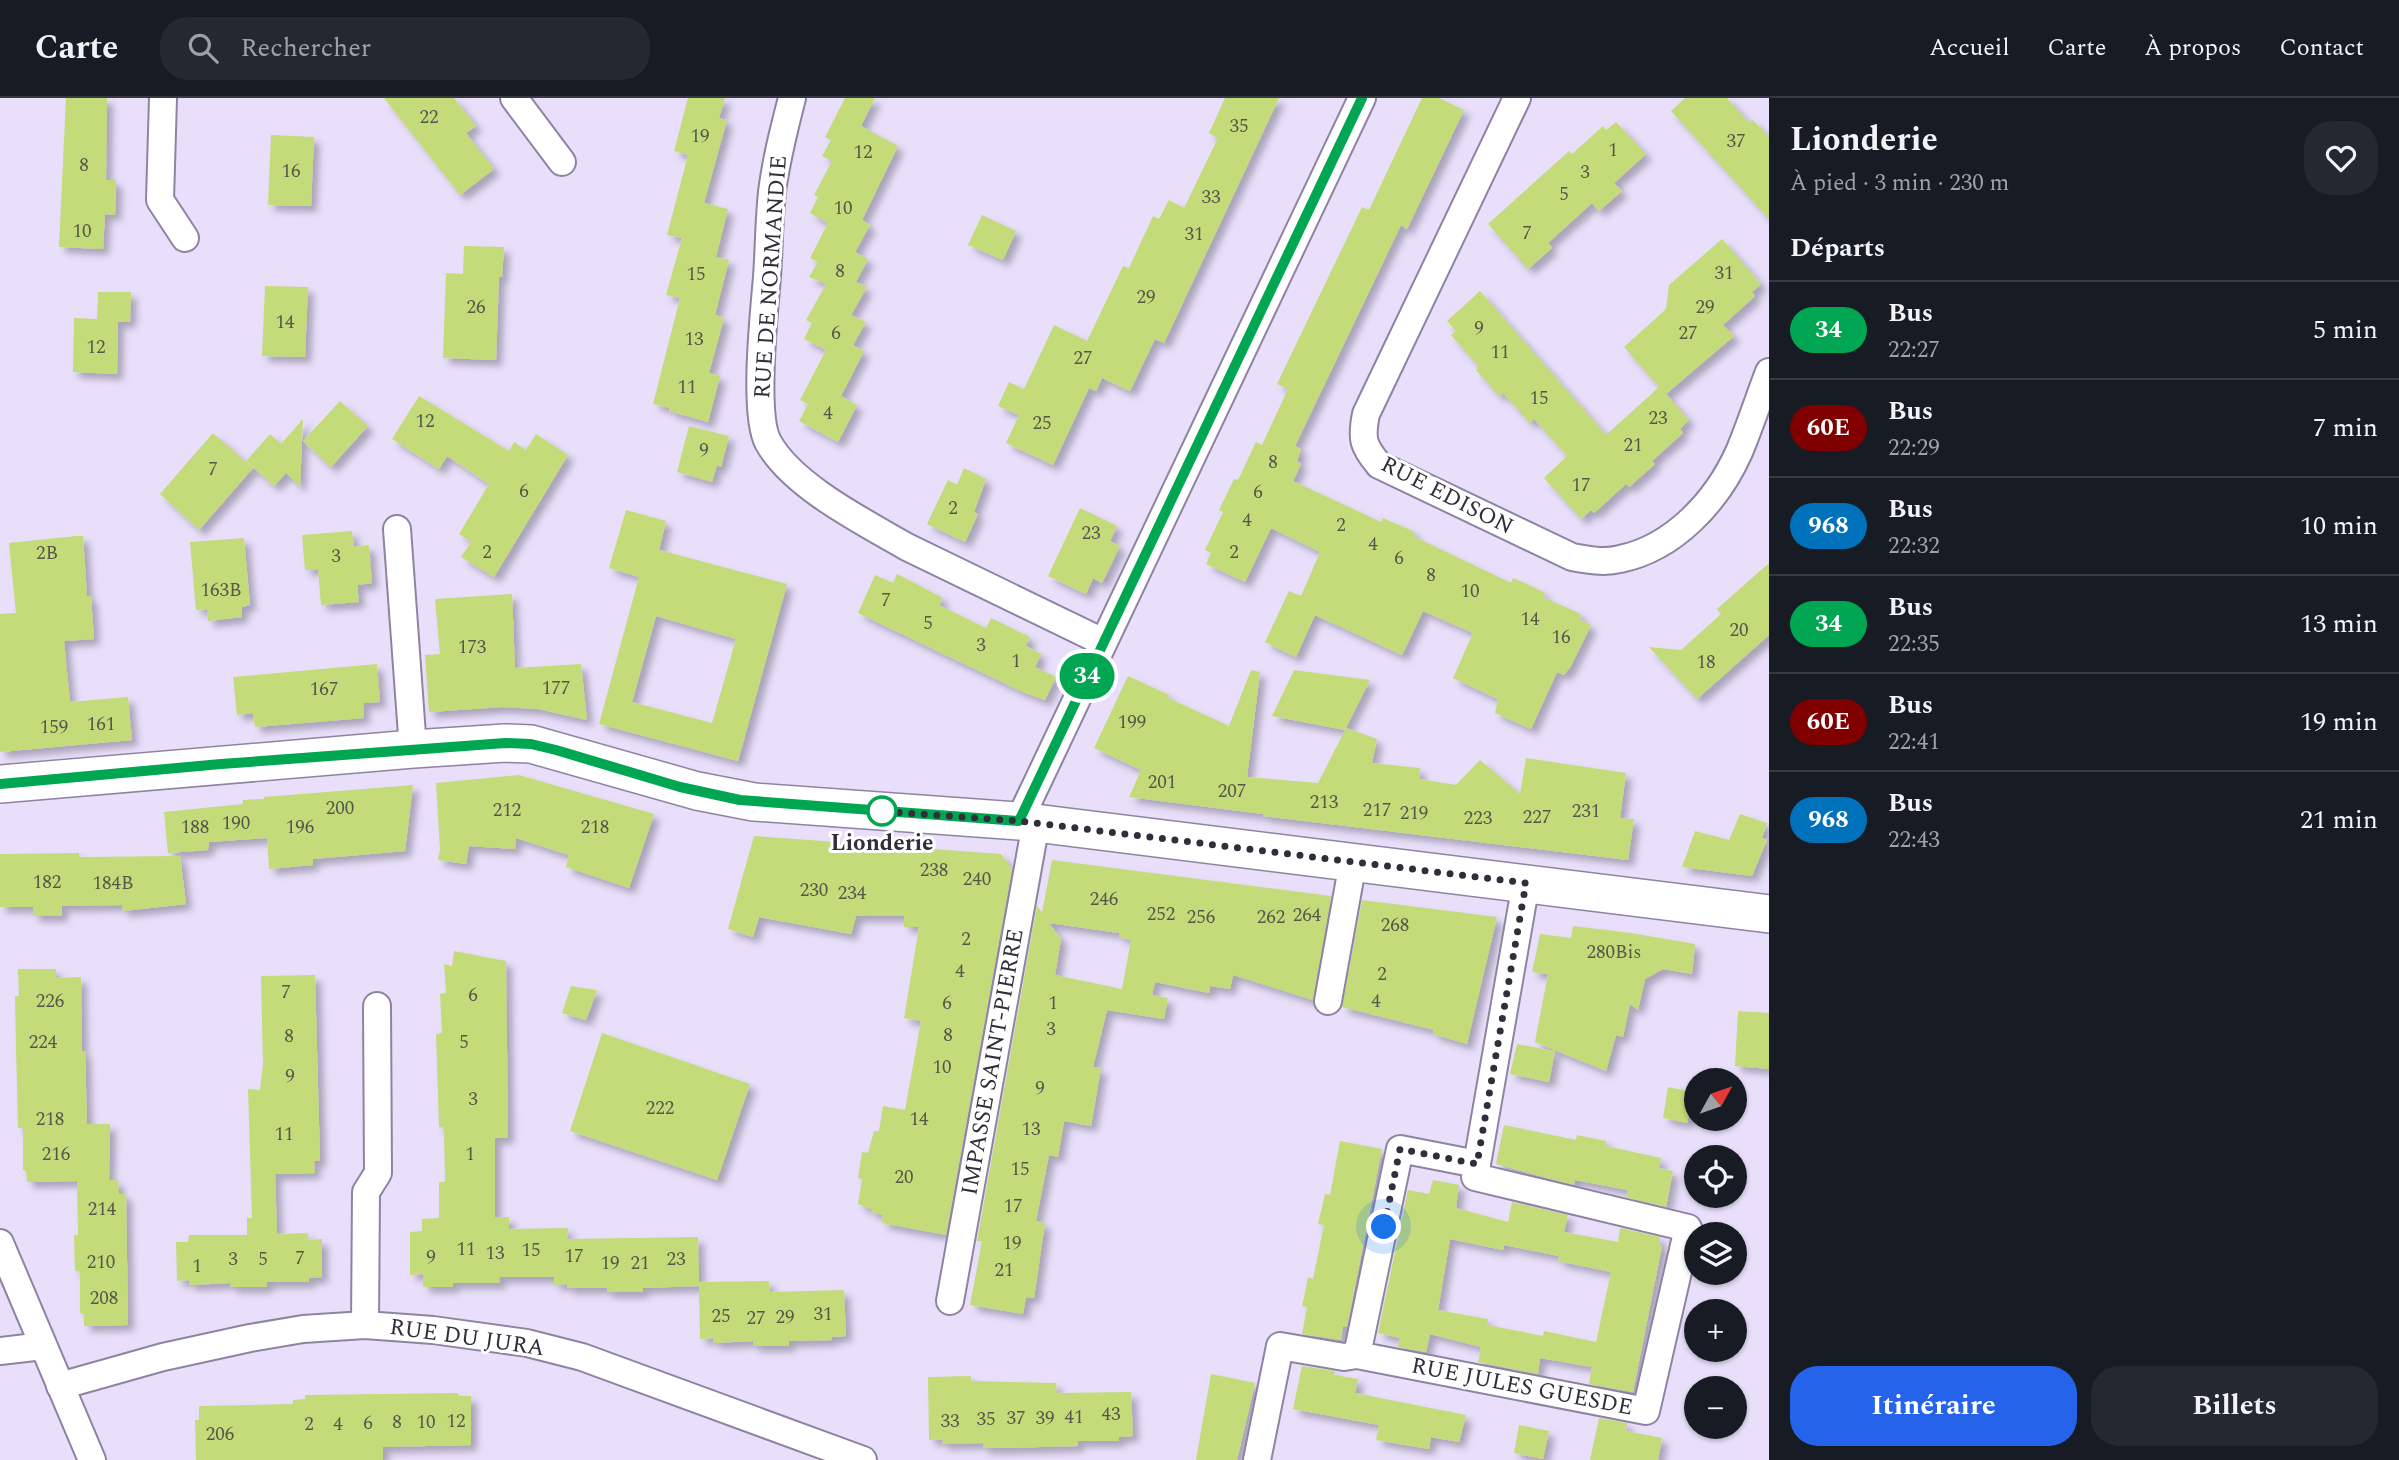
<!DOCTYPE html>
<html lang="fr">
<meta charset="utf-8">
<style>
body{margin:0;font-family:Spectral,serif;background:#242831;color:#f1f3f6;height:100vh;display:flex;flex-direction:column;font-size:26px;white-space:nowrap}
*{box-sizing:border-box;margin:0}
p{font-size:23px;color:#9ea1a6}
.icon{flex:none;width:38px;height:38px;fill:none;stroke:currentColor;stroke-width:2;stroke-linecap:round;stroke-linejoin:round}
.map{position:relative;flex:1;overflow:hidden}
.details{display:flex;flex-direction:column;background:#171b24;width:630px}
.details>*{flex:none}
.badge{padding:0 14px;border-radius:23px;font-size:24px;line-height:46px}
.needle{width:46px;rotate:50deg}
.fabs{position:absolute;left:1684px;top:970px;display:grid;gap:14px}
.fabs a{display:grid;place-items:center;width:63px;height:63px;border-radius:50%;background:#171b24;box-shadow:0 2px 5px #0004;font-size:35px}
.you{position:absolute;width:35px;height:35px;margin:-18px;border:5px solid #fff;border-radius:50%;background:#1a73e8;box-shadow:0 0 0 10px #1a73e833}
.map>.badge{position:absolute;translate:-50% -50%;box-shadow:0 0 0 4px #fff}
h2{padding:0 21px;font-size:26px;line-height:63px}
.round{display:grid;place-items:center;flex:none;width:74px;height:74px;border-radius:28px;background:#242831}
.overview{display:flex;align-items:center;justify-content:space-between;height:119px;padding:0 21px}
h1{font-size:33px;font-weight:700;line-height:52px}
.action{display:flex;gap:14px;margin-top:auto;padding:14px 21px}
.action a{flex:1;height:80px;border-radius:28px;background:#2563eb;color:#fff;font-size:28px;font-weight:700;line-height:80px;text-align:center}
.action a+a{background:#242831;color:#f1f3f6}
ul{padding:0;list-style:none}
li{display:flex;align-items:center;gap:21px;height:98px;padding:0 21px;border-top:2px solid #363941}
li div{flex:1}
li b{display:block;font-size:26px}
li em{font-style:normal}
li .badge{min-width:77px;font-weight:700;text-align:center}
header{display:flex;align-items:center;gap:42px;box-sizing:border-box;height:98px;padding:0 35px;background:#171b24;border-bottom:2px solid #363941}
header strong{font-size:33px}
nav{display:flex;gap:38px;margin-inline-start:auto;font-size:24px}
.search{width:490px;height:63px;background:#242831;display:flex;align-items:center;gap:18px;box-sizing:border-box;padding:0 24px;border-radius:28px;color:#9ea1a6;font-size:26px}
main{display:flex;flex:1;min-height:0}
.map>svg:first-child{display:block}
</style>
<header>
<strong>Carte</strong>
<div class="search"><svg class="icon" aria-label="search" viewBox="0 0 24 24"><circle cx="10" cy="10" r="6"/><path d="M15 15l6 6"/></svg>Rechercher</div>
<nav><a>Accueil</a><a>Carte</a><a>À propos</a><a>Contact</a></nav>
</header>
<main>
<div class="map">
<svg width="1769" height="1362" viewBox="0 0 1769 1362">
<defs>
<filter id="shadow"><feDropShadow dx="6" dy="6" stdDeviation="3.5" flood-color="#0004"/></filter>
</defs>
<rect width="100%" height="100%" fill="#e9dffb"/>
<g fill="#c4db79" fill-rule="evenodd" filter="url(#shadow)">
<polygon points="66,0 107,0 106,82 116,82 116,99 115,117 105,116 103,151 59,149"/>
<polygon points="384,0 454,0 476,28 466,35 494,71 460,97"/>
<polygon points="688,0 725,0 719,20 727,22 704,105 728,111 716,159 729,162 715,217 724,220 709,275 720,278 708,324 669,313 670,310 653,306 680,200 666,197 682,140 667,137 688,57 674,53"/>
<polygon points="845,0 875,0 861,28 898,48 862,122 870,127 855,154 868,161 856,184 867,189 851,217 866,224 853,247 864,253 841,298 857,307 838,344 799,323 808,306 800,302 826,252 804,241 812,225 806,222 826,186 809,179 818,164 810,160 828,125 810,115 818,99 814,97 832,63 822,58 831,42 825,39"/>
<polygon points="1225,0 1279,0 1164,245 1155,241 1130,293 1102,280 1096,293 1089,290 1053,367 1006,345 1019,317 998,308 1009,284 1024,291 1054,227 1087,243 1123,168 1129,170 1153,118 1159,121 1169,102 1184,110 1218,40 1209,35"/>
<polygon points="1422,0 1439,0 1464,12 1407,131 1401,127 1295,348 1301,351 1297,363 1301,366 1293,383 1381,424 1383,420 1415,434 1413,438 1511,485 1513,480 1529,487 1545,495 1543,499 1581,516 1579,521 1591,527 1571,568 1564,577 1557,574 1531,631 1495,615 1498,601 1453,580 1473,535 1423,513 1402,557 1315,517 1296,559 1265,544 1289,493 1301,498 1320,454 1271,430 1245,484 1206,466 1211,455 1205,452 1223,414 1219,412 1234,381 1238,382 1256,344 1262,347 1288,291 1277,286 1362,109 1369,112"/>
<polygon points="1685,0 1727,0 1749,25 1753,22 1769,39 1769,121 1671,13"/>
<polygon points="1616,24 1646,56 1614,85 1622,93 1599,113 1592,105 1548,145 1552,150 1528,171 1488,126 1569,53 1572,56 1603,28 1606,32"/>
<polygon points="271,37 314,39 311,108 268,107"/>
<polygon points="982,117 1016,133 1003,162 968,147"/>
<polygon points="1722,141 1761,186 1752,194 1755,198 1723,227 1734,238 1666,296 1689,322 1680,331 1683,335 1652,363 1655,366 1629,389 1626,386 1594,415 1591,412 1581,421 1544,380 1567,358 1534,321 1530,325 1503,295 1499,298 1476,272 1479,269 1451,237 1456,233 1447,223 1480,193 1606,337 1659,289 1624,249 1666,211 1669,187"/>
<polygon points="464,148 504,149 502,179 499,179 496,262 443,260 446,175 463,176"/>
<polygon points="265,188 308,189 305,259 262,258"/>
<polygon points="98,194 131,194 130,224 118,224 117,276 73,274 74,220 97,221"/>
<polygon points="419,298 509,353 514,344 526,352 536,336 568,357 494,479 461,459 471,444 459,436 489,386 447,358 439,371 392,341"/>
<polygon points="340,303 368,328 331,369 303,343"/>
<polygon points="303,321 300,389 286,375 274,388 246,363 270,336 281,346"/>
<polygon points="689,328 729,338 721,369 717,367 712,384 677,374"/>
<polygon points="213,335 253,370 199,432 160,396"/>
<polygon points="964,370 986,381 974,414 978,416 965,444 927,426 948,382 957,387"/>
<polygon points="1080,410 1117,428 1110,443 1120,448 1102,485 1093,480 1086,496 1048,478"/>
<path d="M626 412 666 423 659 452 787 486 738 663 599 626 639 479 609 470ZM656 518 736 541 712 625 632 604Z"/>
<polygon points="352,433 354,449 369,447 372,485 357,487 359,504 321,507 318,471 305,472 302,437"/>
<polygon points="76,438 83,438 87,498 91,498 94,541 64,543 70,604 128,599 132,642 0,654 0,516 16,515 9,445"/>
<polygon points="244,440 250,507 242,509 242,519 208,523 207,511 196,512 190,444"/>
<polygon points="1769,465 1769,537 1697,601 1649,549 1681,552 1721,516 1717,511"/>
<polygon points="897,476 943,500 939,507 986,530 991,520 1030,539 1026,548 1041,556 1035,569 1056,579 1045,602 1023,594 858,515 875,477 893,485"/>
<polygon points="512,496 515,570 581,566 587,622 538,611 502,609 429,614 425,557 440,556 435,501"/>
<polygon points="377,566 380,604 363,605 364,620 255,629 253,615 237,617 233,579"/>
<polygon points="1251,572 1260,574 1247,679 1318,685 1345,632 1272,618 1294,572 1370,582 1346,630 1377,641 1372,665 1420,670 1419,681 1456,687 1480,662 1520,696 1526,660 1626,675 1620,720 1634,721 1628,762 1263,718 1263,716 1129,699 1141,672 1094,650 1128,578 1169,597 1168,600 1229,628"/>
<polygon points="519,677 654,716 629,790 566,769 569,757 516,740 515,751 469,748 466,766 438,762 440,751 436,685"/>
<polygon points="413,687 405,753 313,761 313,767 269,771 267,740 209,744 208,752 168,755 164,714 243,706 243,702 264,701 264,699"/>
<polygon points="1740,716 1767,725 1762,740 1767,742 1752,778 1682,769 1695,733 1729,742"/>
<polygon points="754,738 1001,756 1012,771 946,1137 882,1125 883,1117 871,1114 871,1111 858,1106 862,1081 858,1080 862,1054 868,1055 874,1033 879,1033 883,1008 905,1012 921,923 904,920 919,829 904,829 904,818 856,818 851,836 759,819 753,839 728,831"/>
<polygon points="79,755 79,759 180,758 186,806 123,813 122,807 62,808 62,818 33,818 33,809 0,809 0,756"/>
<path d="M1052 762 1331 798 1313 902 1233 877 1230 891 1210 888 1209 895 1155 884 1152 897 1168 900 1164 921 1107 912 1093 969 1101 970 1091 1028 1064 1023 1058 1059 1049 1057 1036 1123 1045 1125 1034 1200 1026 1199 1023 1216 970 1207 982 1143H977L1037 807 1042 815ZM1049 825 1119 835V839L1131 842 1122 891 1055 877 1061 841Z"/>
<polygon points="1362,802 1497,819 1467,946 1433,936 1434,932 1342,909"/>
<polygon points="1573,828 1631,835 1695,846 1692,876 1663,871 1645,881 1638,912 1630,906 1623,939 1616,937 1606,973 1535,944 1548,876 1532,874 1540,836 1571,840"/>
<polygon points="454,853 506,863 508,1040 495,1040 495,1119 509,1119 509,1131 568,1130 567,1141 698,1139 699,1184 769,1183 770,1194 844,1192 846,1238 832,1239 832,1242 789,1243 789,1248 753,1248 753,1243 714,1245 713,1240 700,1241 699,1188 643,1190 643,1194 607,1194 607,1190 567,1190 567,1186 554,1187 554,1179 499,1179 500,1185 453,1185 453,1189 423,1189 423,1176 410,1177 410,1134 422,1133 422,1121 439,1120 439,1084 445,1084 444,1030 439,1029 436,936 442,935 440,896 446,895 444,866 452,868"/>
<polygon points="18,871 56,871 56,880 81,879 82,953 85,953 87,1026 110,1026 109,1082 118,1082 119,1096 126,1096 128,1227 84,1228 84,1216 80,1215 80,1173 75,1173 74,1137 78,1137 77,1083 27,1084 26,1073 23,1072 23,1030 18,1030 16,949 15,898 19,898"/>
<polygon points="315,877 320,1063 314,1063 315,1075 275,1076 277,1136 308,1135 308,1142 322,1141 322,1179 309,1180 309,1184 267,1184 267,1189 231,1189 230,1185 190,1187 189,1182 177,1183 176,1144 188,1144 189,1137 247,1137 247,1120 252,1120 248,991 260,992 263,966 261,878"/>
<polygon points="571,888 597,892 586,922 562,915"/>
<polygon points="1738,913 1769,915 1769,971 1735,968"/>
<polygon points="602,935 750,986 717,1082 570,1033"/>
<polygon points="1517,946 1555,953 1549,984 1510,976"/>
<polygon points="1668,989 1694,994 1687,1025 1663,1020"/>
<polygon points="1504,1027 1576,1042 1577,1037 1606,1043 1606,1048 1661,1060 1659,1070 1673,1073 1666,1109 1626,1099 1628,1092 1575,1082 1574,1087 1496,1066"/>
<polygon points="1340,1043 1382,1051 1347,1229 1343,1228 1341,1242 1302,1236 1307,1209 1302,1208 1305,1194 1308,1179 1313,1181 1324,1127 1318,1126 1325,1096 1330,1097"/>
<path d="M1433 1082 1459 1087 1456 1110 1508 1124 1512 1104 1568 1117 1564 1134 1618 1144 1620 1130 1660 1139 1659 1147 1662 1148 1633 1294 1589 1286 1592 1269 1540 1260 1538 1276 1478 1264 1481 1249 1430 1236 1426 1254 1398 1249 1400 1240 1378 1235 1408 1092 1429 1096ZM1450 1141 1503 1152 1504 1147 1559 1158 1558 1163 1611 1174 1596 1244 1544 1233 1543 1238 1487 1227 1488 1221 1438 1212Z"/>
<polygon points="1302,1268 1335,1273 1334,1277 1358,1281 1355,1295 1466,1317 1459,1344 1431,1339 1429,1351 1376,1342 1379,1327 1293,1311"/>
<polygon points="1211,1276 1255,1285 1237,1362 1196,1362"/>
<polygon points="971,1278 971,1283 1056,1285 1057,1295 1131,1294 1133,1338 1119,1339 1119,1343 1078,1343 1078,1348 1002,1350 983,1350 983,1345 942,1346 943,1341 929,1342 928,1279"/>
<polygon points="458,1295 458,1298 471,1298 471,1347 383,1349 383,1362 196,1362 195,1322 199,1322 199,1308 293,1306 293,1302 305,1301 305,1297"/>
<polygon points="1599,1320 1627,1325 1626,1333 1662,1340 1658,1362 1590,1362"/>
<polygon points="1519,1327 1549,1333 1543,1361 1514,1355"/>
</g>
<g fill="none" stroke-linecap="round" stroke-linejoin="round">
<defs>
<g id="minor">
<polyline points="163,0 160,102 185,140"/>
<polyline points="514,0 562,64"/>
<path d="M792 0C784 31 776 62 772 94 769 122 769 151 767 179 764 214 753 316 768 344 792 388 864 424 907 449L1103 544"/>
<path d="M1517 0 1366 316C1361 341 1363 348 1379 367L1572 459C1588 462 1604 465 1620 461 1674 450 1717 403 1739 354 1750 328 1759 300 1769 274"/>
<polyline points="397,431 413,651"/>
<polyline points="1019,723 1362,0"/>
<polyline points="1328,903 1353,764"/>
<polyline points="1477,1066 1526,785"/>
<polyline points="0,1145 92,1362"/>
<polyline points="950,1203 1036,725"/>
<polyline points="365,1227 366,1094 378,1075 377,908"/>
<polyline points="0,1253 43,1248"/>
<polyline points="60,1288 163,1259 250,1240 303,1231 365,1227 433,1232 527,1245 582,1259 863,1362"/>
<polyline points="1257,1362 1280,1248 1344,1259 1357,1257 1646,1313 1688,1130 1475,1079 1477,1066 1400,1051 1357,1257"/>
</g>
<polyline id="secondary" points="0,686 413,651 505,645 531,646 697,693 754,704 1019,723 1769,816"/>
</defs>
<use href="#minor" stroke="#8f83a3" stroke-width="30"/>
<use href="#secondary" stroke="#8f83a3" stroke-width="40"/>
<use href="#minor" stroke="#fff" stroke-width="26"/>
<use href="#secondary" stroke="#fff" stroke-width="37"/>
</g>
<g fill="none" stroke-linecap="round" stroke-linejoin="round">
<defs>
<polyline id="line" points="0,686 221,666 505,645 531,646 556,652 680,689 740,702 1019,723 1362,0"/>
</defs>
<use href="#line" stroke="#fff" stroke-width="16"/>
<use href="#line" stroke="#00a651" stroke-width="10"/>
<polyline stroke="#322d3a" stroke-width="7" stroke-dasharray="0 12.6" points="882,713 878,713 1019,723 1526,785 1477,1066 1400,1051 1384,1129"/>
</g>
<circle fill="#fff" stroke="#00a651" stroke-width="3.5" cx="882" cy="713" r="14"/>
<g text-anchor="middle" dominant-baseline="central" stroke-width="6" stroke-linejoin="round" paint-order="stroke">
<g font-size="19" fill="#56584a">
<text x="429" y="19">22</text>
<text x="1239" y="28">35</text>
<text x="700" y="38">19</text>
<text x="1736" y="43">37</text>
<text x="1613" y="52">1</text>
<text x="863" y="54">12</text>
<text x="84" y="67">8</text>
<text x="291" y="73">16</text>
<text x="1585" y="74">3</text>
<text x="1564" y="96">5</text>
<text x="1211" y="99">33</text>
<text x="843" y="110">10</text>
<text x="82" y="133">10</text>
<text x="1527" y="135">7</text>
<text x="1194" y="136">31</text>
<text x="840" y="173">8</text>
<text x="1724" y="175">31</text>
<text x="696" y="176">15</text>
<text x="1146" y="199">29</text>
<text x="476" y="209">26</text>
<text x="1705" y="209">29</text>
<text x="285" y="224">14</text>
<text x="1479" y="230">9</text>
<text x="836" y="235">6</text>
<text x="1688" y="235">27</text>
<text x="694" y="241">13</text>
<text x="96" y="249">12</text>
<text x="1500" y="254">11</text>
<text x="1083" y="260">27</text>
<text x="687" y="289">11</text>
<text x="1539" y="300">15</text>
<text x="828" y="315">4</text>
<text x="1658" y="320">23</text>
<text x="425" y="323">12</text>
<text x="1042" y="325">25</text>
<text x="1633" y="347">21</text>
<text x="704" y="352">9</text>
<text x="1273" y="364">8</text>
<text x="213" y="371">7</text>
<text x="1581" y="387">17</text>
<text x="524" y="393">6</text>
<text x="1258" y="394">6</text>
<text x="953" y="410">2</text>
<text x="1247" y="422">4</text>
<text x="1341" y="427">2</text>
<text x="1091" y="435">23</text>
<text x="1373" y="446">4</text>
<text x="487" y="454">2</text>
<text x="1234" y="454">2</text>
<text x="47" y="455">2B</text>
<text x="336" y="458">3</text>
<text x="1399" y="460">6</text>
<text x="1431" y="477">8</text>
<text x="221" y="492">163B</text>
<text x="1470" y="493">10</text>
<text x="886" y="502">7</text>
<text x="1530" y="521">14</text>
<text x="928" y="525">5</text>
<text x="1739" y="532">20</text>
<text x="1561" y="539">16</text>
<text x="981" y="547">3</text>
<text x="472" y="549">173</text>
<text x="1016" y="563">1</text>
<text x="1706" y="564">18</text>
<text x="556" y="590">177</text>
<text x="324" y="591">167</text>
<text x="1132" y="624">199</text>
<text x="101" y="626">161</text>
<text x="54" y="629">159</text>
<text x="1162" y="684">201</text>
<text x="1232" y="693">207</text>
<text x="1324" y="704">213</text>
<text x="340" y="710">200</text>
<text x="507" y="712">212</text>
<text x="1377" y="712">217</text>
<text x="1586" y="713">231</text>
<text x="1414" y="715">219</text>
<text x="1537" y="719">227</text>
<text x="1478" y="720">223</text>
<text x="236" y="725">190</text>
<text x="195" y="729">188</text>
<text x="300" y="729">196</text>
<text x="595" y="729">218</text>
<text x="934" y="772">238</text>
<text x="977" y="781">240</text>
<text x="47" y="784">182</text>
<text x="113" y="785">184B</text>
<text x="814" y="792">230</text>
<text x="852" y="795">234</text>
<text x="1104" y="801">246</text>
<text x="1161" y="816">252</text>
<text x="1307" y="817">264</text>
<text x="1201" y="819">256</text>
<text x="1271" y="819">262</text>
<text x="1395" y="827">268</text>
<text x="966" y="841">2</text>
<text x="1614" y="854">280Bis</text>
<text x="960" y="873">4</text>
<text x="1382" y="876">2</text>
<text x="286" y="894">7</text>
<text x="473" y="897">6</text>
<text x="50" y="903">226</text>
<text x="1376" y="903">4</text>
<text x="947" y="905">6</text>
<text x="1053" y="905">1</text>
<text x="1051" y="931">3</text>
<text x="948" y="937">8</text>
<text x="289" y="938">8</text>
<text x="43" y="944">224</text>
<text x="464" y="944">5</text>
<text x="942" y="969">10</text>
<text x="290" y="978">9</text>
<text x="1040" y="990">9</text>
<text x="473" y="1001">3</text>
<text x="660" y="1010">222</text>
<text x="50" y="1021">218</text>
<text x="919" y="1021">14</text>
<text x="1031" y="1031">13</text>
<text x="284" y="1036">11</text>
<text x="56" y="1056">216</text>
<text x="470" y="1056">1</text>
<text x="1020" y="1071">15</text>
<text x="904" y="1079">20</text>
<text x="1013" y="1108">17</text>
<text x="102" y="1111">214</text>
<text x="1012" y="1145">19</text>
<text x="466" y="1151">11</text>
<text x="531" y="1152">15</text>
<text x="495" y="1155">13</text>
<text x="574" y="1158">17</text>
<text x="431" y="1159">9</text>
<text x="300" y="1160">7</text>
<text x="233" y="1161">3</text>
<text x="263" y="1161">5</text>
<text x="676" y="1161">23</text>
<text x="101" y="1164">210</text>
<text x="610" y="1165">19</text>
<text x="640" y="1165">21</text>
<text x="197" y="1168">1</text>
<text x="1004" y="1172">21</text>
<text x="104" y="1200">208</text>
<text x="823" y="1216">31</text>
<text x="721" y="1218">25</text>
<text x="785" y="1219">29</text>
<text x="756" y="1220">27</text>
<text x="1111" y="1316">43</text>
<text x="1074" y="1319">41</text>
<text x="1016" y="1320">37</text>
<text x="1045" y="1320">39</text>
<text x="986" y="1321">35</text>
<text x="456" y="1323">12</text>
<text x="950" y="1323">33</text>
<text x="397" y="1324">8</text>
<text x="426" y="1324">10</text>
<text x="368" y="1325">6</text>
<text x="309" y="1326">2</text>
<text x="338" y="1326">4</text>
<text x="220" y="1336">206</text>
</g>
<g font-size="23" fill="#322d3a" stroke="#fff">
<text transform="translate(771 179) rotate(-86)">RUE DE NORMANDIE</text>
<text transform="translate(1447 398) rotate(27)">RUE EDISON</text>
<text transform="translate(993 964) rotate(-80)">IMPASSE SAINT-PIERRE</text>
<text transform="translate(467 1240) rotate(8)">RUE DU JURA</text>
<text transform="translate(1522 1289) rotate(11)">RUE JULES GUESDE</text>
</g>
<g font-size="23" font-weight="bold" fill="#322d3a" stroke="#fff">
<text x="882" y="745">Lionderie</text>
</g>
</g>
</svg>
<div class="fabs">
<a><svg class="needle" viewBox="-14 -14 28 28"><path d="M0-13l5 13h-10z" fill="#e53935"/><path d="M0 13l5-13h-10z" fill="#9ea1a6"/></svg></a>
<a><svg class="icon" aria-label="locate" viewBox="0 0 24 24"><circle cx="12" cy="12" r="6"/><path d="M12 2v4M12 18v4M2 12h4M18 12h4"/></svg></a>
<a><svg class="icon" aria-label="layers" viewBox="0 0 24 24"><path d="M12 4l9 5-9 5-9-5zM3 14l9 5 9-5"/></svg></a>
<a>+</a>
<a>−</a>
</div>
<div class="you" style="left:1384px;top:1129px"></div>
<b class="badge" style="left:1087px;top:578px;background:#00a651;color:#fff">34</b>
</div>
<section class="details">
<div class="overview"><div><h1>Lionderie</h1><p>À pied · 3 min · 230 m</p></div><a class="round"><svg class="icon" aria-label="heart" viewBox="0 0 24 24"><path d="M12 20l-8-8c-3-5 5-10 8-4 3-6 11-1 8 4z"/></svg></a></div>
<h2>Départs</h2>
<ul>
<li><span class="badge" style="background:#00a651;color:#fff">34</span><div><b>Bus</b><p>22:27</p></div><em>5 min</em></li>
<li><span class="badge" style="background:#800000;color:#fff">60E</span><div><b>Bus</b><p>22:29</p></div><em>7 min</em></li>
<li><span class="badge" style="background:#0072bc;color:#fff">968</span><div><b>Bus</b><p>22:32</p></div><em>10 min</em></li>
<li><span class="badge" style="background:#00a651;color:#fff">34</span><div><b>Bus</b><p>22:35</p></div><em>13 min</em></li>
<li><span class="badge" style="background:#800000;color:#fff">60E</span><div><b>Bus</b><p>22:41</p></div><em>19 min</em></li>
<li><span class="badge" style="background:#0072bc;color:#fff">968</span><div><b>Bus</b><p>22:43</p></div><em>21 min</em></li>
</ul>
<div class="action"><a>Itinéraire</a><a>Billets</a></div>
</section>
</main>
